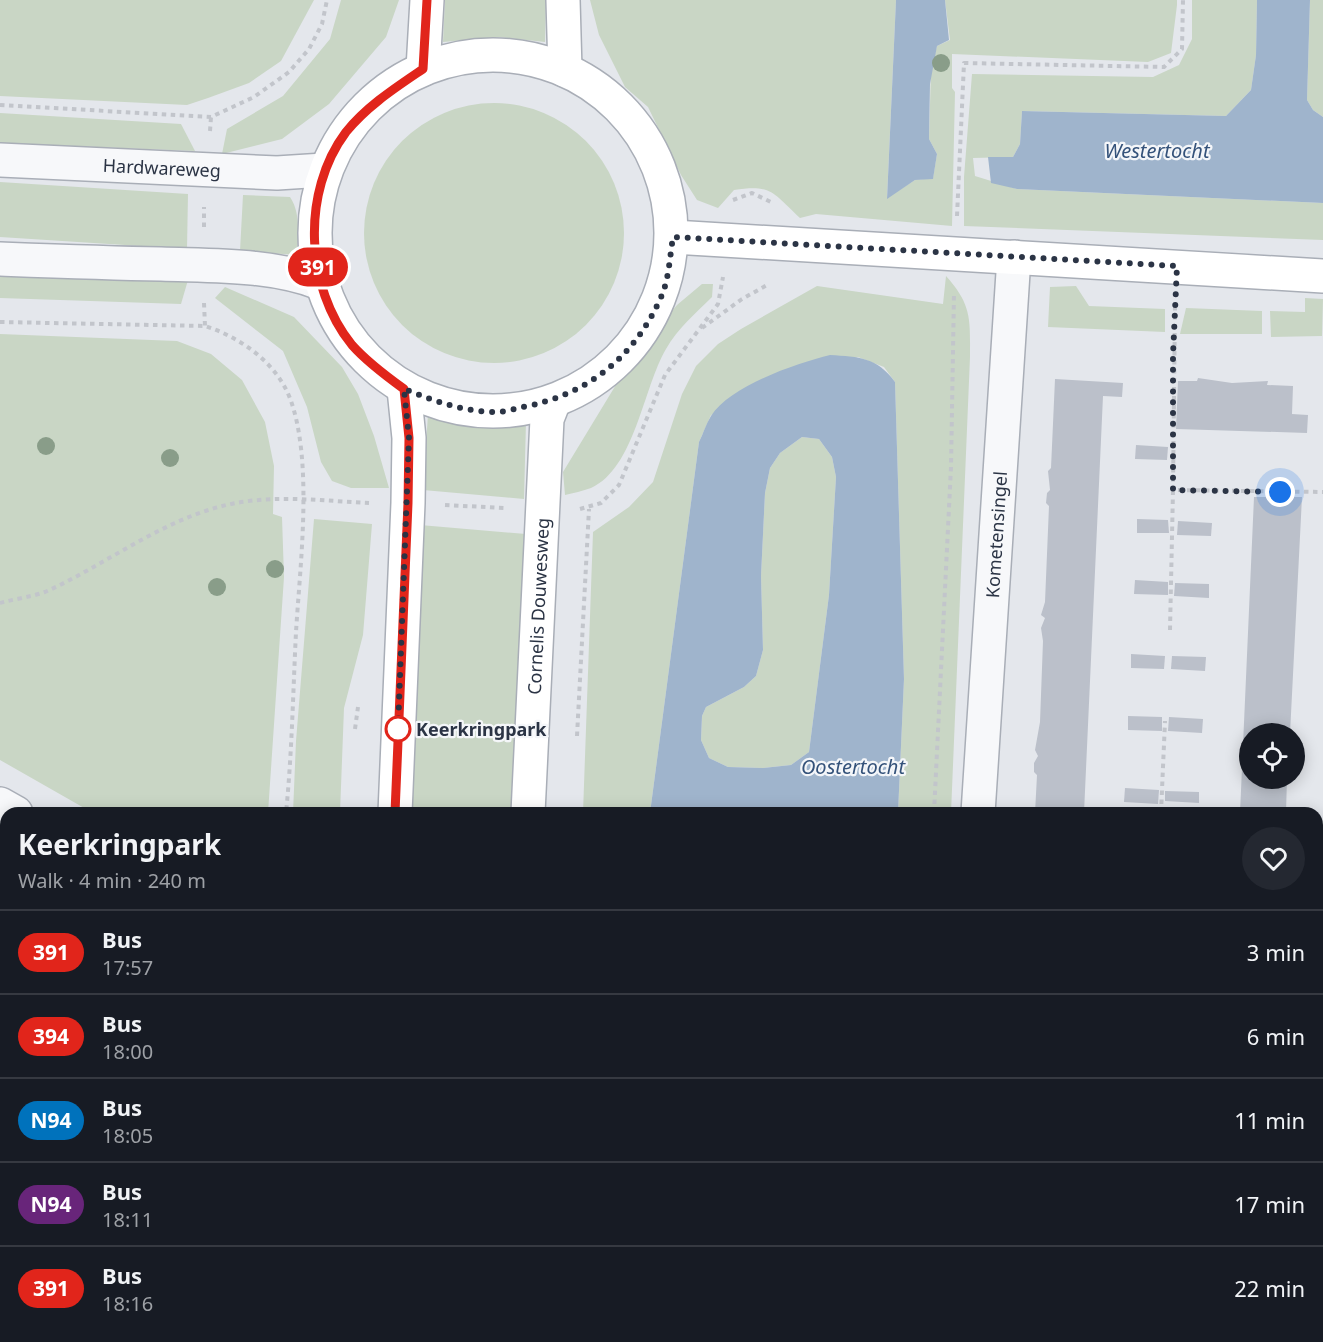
<!DOCTYPE html>
<meta charset="utf-8">
<style>
body{margin:0;font-family:"Noto Sans",sans-serif;background:#242831;color:#f1f3f6;height:100vh;display:flex;flex-direction:column;font-size:22px;white-space:nowrap}
*{box-sizing:border-box;margin:0}
p{font-size:20px;color:#9ea1a6}
.icon{flex:none;width:33px;height:33px;fill:none;stroke:currentColor;stroke-width:2;stroke-linecap:round;stroke-linejoin:round}
.map{position:relative;flex:1;overflow:hidden}
.drawer{position:absolute;left:0px;top:807px;width:1323px;height:536px;display:flex;flex-direction:column;background:#171b24;border-radius:18px 18px 0 0;box-shadow:0 3px 15px #0003}
.drawer>*{flex:none}
.badge{padding:0 12px;border-radius:20px;font-size:21px;line-height:39px}
.tools{position:absolute;left:1239px;top:723px;display:grid;gap:12px}
.tools a{display:grid;place-items:center;width:66px;height:66px;border-radius:50%;background:#171b24;box-shadow:0 3px 15px #0003;font-size:30px}
.you{position:absolute;width:30px;height:30px;margin:-15px;border:4px solid #fff;border-radius:50%;background:#1a73e8;box-shadow:0 0 0 9px #1a73e833}
.map>.badge{position:absolute;translate:-50% -50%;box-shadow:0 0 0 3px #fff}
.round{display:grid;place-items:center;flex:none;width:63px;height:63px;border-radius:32px;background:#242831}
.headline{display:flex;align-items:center;justify-content:space-between;height:102px;padding:0 18px}
h1{font-size:28px;font-weight:700;line-height:45px}
ul{padding:0;list-style:none}
li{display:flex;align-items:center;gap:18px;height:84px;padding:0 18px;border-top:2px solid #363941}
li div{flex:1}
li b{display:block;font-size:22px}
li em{font-style:normal}
li .badge{min-width:66px;font-weight:700;text-align:center}
.map>svg:first-child{display:block}
</style>
<div class="map">
<svg width="1323" height="1342" viewBox="0 0 1323 1342">
<rect width="100%" height="100%" fill="#e4e7ec"/>
<g fill="#c9d6c5">
<polygon points="0,0 314,0 281,61 249,83 208,98 187,105 0,96"/>
<polygon points="341,0 399,0 386,37 329,104 282,139 222,154 227,129 283,96 330,39"/>
<polygon points="445,0 546,0 545,42 499,37 443,42"/>
<path d="M590 0H896L887 198 915 180 933 178 937 154 929 139 931 70 937 46 950 40 945 0H1177V5L1171 53 1148 62 952 54V88L955 92 952 226 816 214 800 218C773 193 772 184 734 190L718 208 697 200 681 175 648 107 625 87 599 35Z"/>
<polygon points="1192,0 1257,0 1256,55 1251,90 1226,116 1022,111 1020,144 1013,157 973,158 975,176 1017,189 1323,203 1323,240 964,226 964,177 972,74 1153,77 1179,65 1192,39"/>
<polygon points="1310,0 1323,0 1323,117 1313,110 1307,100"/>
<circle cx="494" cy="233" r="130"/>
<polygon points="0,113 181,124 195,151 0,143"/>
<polygon points="0,182 188,194 187,249 0,237"/>
<path d="M243 195 290 197C301 213 298 236 297 255L240 251Z"/>
<polygon points="0,274 188,280 181,304 0,298"/>
<path d="M946 276C972 305 970 319 970 357L951 813H898L904 679 895 382 884 367 858 357 711 415 699 442 650 813H583L593 532 629 507 653 482 682 394 696 366 718 344 741 329 817 286 943 304Z"/>
<path d="M702 284H713L712 297C696 313 677 329 666 349 643 388 635 468 591 488 583 491 573 493 565 495L563 472 628 365 677 305Z"/>
<polygon points="1076,286 1089,306 1165,309 1165,332 1048,327 1050,287"/>
<polygon points="225,287 294,317 342,367 358,394 374,436 389,488 351,488 332,481 321,462 307,407 283,351 215,298"/>
<polygon points="1305,298 1323,299 1322,336 1271,337 1270,311 1305,312"/>
<polygon points="1186,308 1262,311 1262,334 1180,334"/>
<polygon points="0,334 177,341 211,354 242,380 265,422 274,466 273,514 282,517 284,577 268,813 93,813 0,760"/>
<polygon points="428,414 481,424 526,422 524,499 423,490"/>
<polygon points="802,437 819,439 832,457 836,477 829,595 809,752 791,765 763,768 728,767 709,758 701,740 702,716 706,707 744,687 756,676 763,650 761,576 765,493 770,468 780,453"/>
<polygon points="314,519 372,524 363,635 344,708 340,813 293,813 296,741"/>
<polygon points="420,525 526,534 513,813 408,813"/>
<polygon points="154,1337 242,1336 242,1342 153,1342"/>
<polygon points="270,1337 270,1336 357,1337 357,1342 270,1342"/>
<polygon points="401,1337 401,1336 453,1337 452,1342 401,1342"/>
<polygon points="498,1337 596,1337 595,1342 498,1342"/>
<polygon points="870,1337 924,1337 924,1342 869,1342"/>
</g>
<g fill="#9fb4cc" fill-rule="evenodd">
<polygon points="896,0 945,0 949,40 937,46 930,84 929,139 937,154 933,179 915,180 887,199"/>
<polygon points="1257,0 1310,0 1307,100 1313,110 1323,117 1323,203 1017,189 991,183 988,157 1013,157 1020,144 1022,111 1226,116 1251,90 1256,55"/>
<path d="M830 355C859 357 877 357 895 382L904 679 898 813H650L699 442C703 434 706 424 711 416 730 386 797 363 830 355ZM802 437 819 439 832 457 836 477 829 595 809 752 791 765 763 768 728 767 709 758 701 740 702 716 706 707 744 687 756 676 763 650 761 576 765 493 770 468 780 453Z"/>
<polygon points="596,1336 870,1336 870,1337 869,1342 595,1342"/>
</g>
<g fill="#bbc0ca">
<polygon points="1198,378 1232,383 1268,381 1267,385 1293,386 1292,414 1308,415 1307,433 1176,429 1178,381 1197,381"/>
<polygon points="1055,379 1123,383 1122,397 1103,396 1084,813 1035,813 1037,775 1034,772 1034,763 1038,756 1035,750 1040,722 1043,641 1041,628 1045,618 1041,615 1045,602 1049,506 1046,503 1047,493 1050,490 1048,471 1051,468"/>
<polygon points="1136,445 1168,447 1167,460 1135,459"/>
<polygon points="1254,497 1302,497 1290,734 1250,734 1250,778 1287,778 1286,813 1240,813"/>
<polygon points="1137,519 1168,520 1169,533 1137,533"/>
<polygon points="1178,521 1212,523 1211,536 1177,535"/>
<polygon points="1135,580 1168,582 1168,595 1134,594"/>
<polygon points="1175,583 1209,584 1209,598 1174,596"/>
<polygon points="1131,654 1165,656 1164,669 1131,668"/>
<polygon points="1172,656 1206,657 1205,671 1171,669"/>
<polygon points="1128,716 1162,717 1162,731 1128,730"/>
<polygon points="1169,717 1203,719 1202,733 1168,731"/>
<polygon points="1125,788 1159,790 1158,804 1124,802"/>
<polygon points="1165,791 1199,792 1199,803 1165,801"/>
<polygon points="0,853 6,856 6,1181 0,1181"/>
<polygon points="0,1222 6,1223 6,1336 73,1336 73,1342 0,1342"/>
<rect x="1011" y="1336" width="49" height="6"/>
<rect x="1082" y="1336" width="17" height="4"/>
<polygon points="1130,1336 1144,1336 1143,1342 1130,1342"/>
<rect x="1213" y="1336" width="49" height="6"/>
</g>
<g fill="none" stroke-linecap="round" stroke-linejoin="round">
<defs>
<g id="street">
<path id="s1" d="M0 160 277 173 324 170"/>
<path d="M0 259C54 261 107 263 161 264 213 266 271 264 320 283"/>
<polyline points="0,804 16,813"/>
<path id="s2" d="M978 813 1014 257"/>
<polyline points="1317,1204 1323,1090"/>
<polyline points="1317,1231 1323,1231"/>
<polyline points="128,1342 128,1336"/>
<polyline points="956,1342 956,1336"/>
<polyline points="1310,1342 1311,1336"/>
</g>
<g id="secondary">
<polyline points="563,0 565,70"/>
<circle cx="493" cy="233" r="178"/>
<polyline points="423,69 427,0"/>
<polyline points="673,237 1323,276"/>
<polyline points="395,813 408,503 409,438 404,389"/>
<path id="s3" d="M528 813 547 419 554 401"/>
<polyline points="379,1342 379,1336"/>
<polyline points="477,1342 477,1336"/>
</g>
</defs>
<use href="#street" stroke="#a9aeb7" stroke-width="36"/>
<use href="#secondary" stroke="#a9aeb7" stroke-width="36"/>
<g stroke="#c2c5cb" stroke-width="4" stroke-dasharray="4.5 4.5" stroke-linecap="butt">
<polyline points="0,105 211,117 254,97 289,72 309,49 322,24 327,0"/>
<polyline points="210,131 211,117"/>
<polyline points="733,200 752,193 773,203"/>
<polyline points="957,216 964,63 1164,67 1182,49 1183,0"/>
<polyline points="204,227 204,207"/>
<polyline points="204,303 205,326"/>
<polyline points="1175,306 1173,490 1323,492"/>
<path d="M0 322 205 326C242 338 278 364 291 401 313 464 300 565 296 632 293 692 292 753 286 813"/>
<polyline points="702,328 742,299 769,284"/>
<polyline points="445,505 504,508"/>
<polyline points="580,509 601,503 619,485 665,375 718,304 723,277"/>
<path d="M0 603C14 599 31 597 45 592 108 564 166 516 236 503 278 495 326 501 369 503"/>
<polyline points="1170,630 1173,490"/>
<polyline points="355,729 358,707"/>
<polyline points="577,736 589,509"/>
<polyline points="934,813 951,467 954,293"/>
<polyline points="1161,813 1165,721"/>
<polyline points="1317,841 1323,841"/>
<polyline points="258,1342 258,1336"/>
<polyline points="910,1342 910,1336"/>
</g>
<use href="#street" stroke="#f7f8fa" stroke-width="33"/>
<use href="#secondary" stroke="#fff" stroke-width="33"/>
</g>
<g fill="#899d89">
<circle cx="941" cy="63" r="9"/>
<circle cx="46" cy="446" r="9"/>
<circle cx="170" cy="458" r="9"/>
<circle cx="275" cy="569" r="9"/>
<circle cx="217" cy="587" r="9"/>
</g>
<g fill="none" stroke-linecap="round" stroke-linejoin="round">
<defs>
<path id="line" d="M395 813 408 503 409 438 404 389C386 376 367 362 352 345 305 287 301 192 346 132 367 106 395 88 423 69L427 0"/>
</defs>
<use href="#line" stroke="#fff" stroke-width="14"/>
<use href="#line" stroke="#e1251b" stroke-width="9"/>
<path stroke="#2b3445" stroke-width="6" stroke-dasharray="0 10.8" d="M398 729 409 438 404 389C433 400 460 411 492 412 502 413 513 409 523 407 589 394 635 357 662 295 669 278 670 255 673 237L1177 266 1173 355V490L1280 492"/>
</g>
<circle fill="#fff" stroke="#e1251b" stroke-width="3" cx="398" cy="729" r="12"/>
<g text-anchor="middle" dominant-baseline="central" stroke-width="4.5" stroke-linejoin="round" paint-order="stroke">
<g font-size="18" fill="#2b3445" stroke="#f4f6f9">
<text stroke="none"><textPath href="#s1" startOffset="162">Hardwareweg</textPath></text>
<text stroke="none"><textPath href="#s2" startOffset="279">Kometensingel</textPath></text>
<text stroke="none"><textPath href="#s3" startOffset="207">Cornelis Douwesweg</textPath></text>
</g>
<g font-size="18" font-weight="bold" fill="#2b3445" stroke="#f4f6f9" text-anchor="start">
<text x="416" y="729">Keerkringpark</text>
</g>
<g font-size="20" font-style="italic" fill="#34527a" stroke="#f4f6f9">
<text x="1157" y="150">Westertocht</text>
<text x="853" y="766">Oostertocht</text>
</g>
</g>
</svg>
<div class="tools">
<a><svg class="icon" aria-label="locate" viewBox="0 0 24 24"><circle cx="12" cy="12" r="6"/><path d="M12 2v4M12 18v4M2 12h4M18 12h4"/></svg></a>
</div>
<div class="you" style="left:1280px;top:492px"></div>
<b class="badge" style="left:318px;top:267px;background:#e1251b;color:#fff">391</b>
<section class="drawer">
<div class="headline"><div><h1>Keerkringpark</h1><p>Walk · 4 min · 240 m</p></div><a class="round"><svg class="icon" aria-label="heart" viewBox="0 0 24 24"><path d="M12 20l-8-8c-3-5 5-10 8-4 3-6 11-1 8 4z"/></svg></a></div>
<ul>
<li><span class="badge" style="background:#e1251b;color:#fff">391</span><div><b>Bus</b><p>17:57</p></div><em>3 min</em></li>
<li><span class="badge" style="background:#e1251b;color:#fff">394</span><div><b>Bus</b><p>18:00</p></div><em>6 min</em></li>
<li><span class="badge" style="background:#0072bc;color:#fff">N94</span><div><b>Bus</b><p>18:05</p></div><em>11 min</em></li>
<li><span class="badge" style="background:#68257a;color:#fff">N94</span><div><b>Bus</b><p>18:11</p></div><em>17 min</em></li>
<li><span class="badge" style="background:#e1251b;color:#fff">391</span><div><b>Bus</b><p>18:16</p></div><em>22 min</em></li>
</ul>
</section>
</div>
